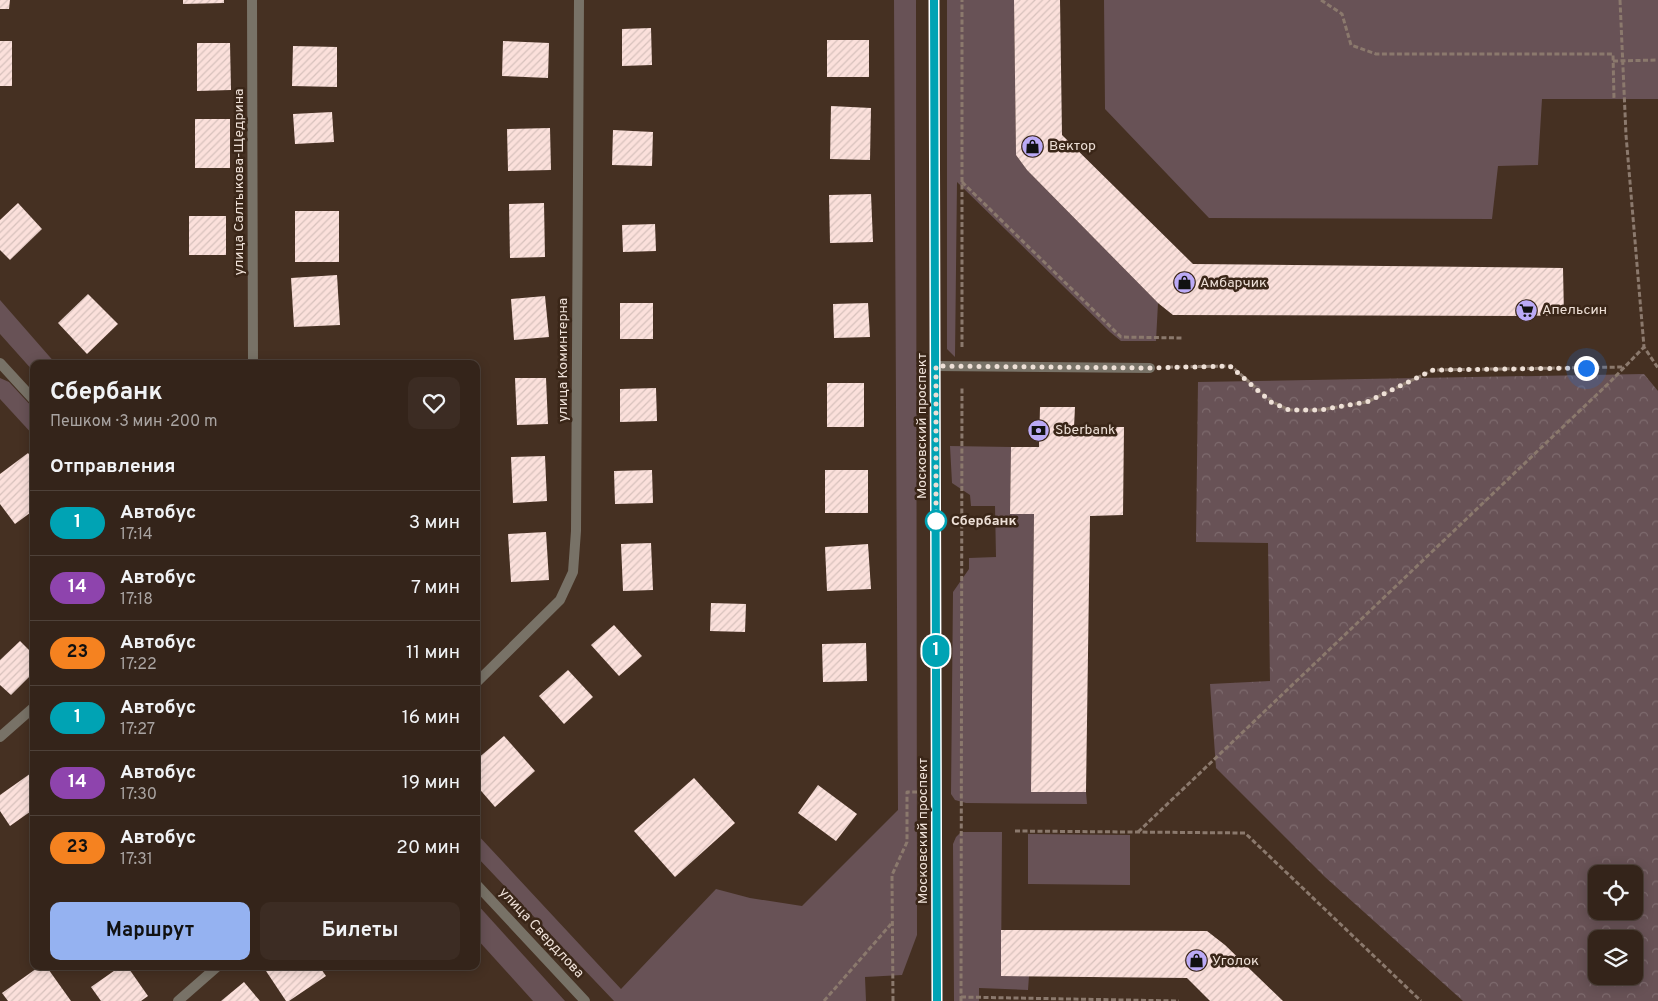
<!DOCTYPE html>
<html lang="ru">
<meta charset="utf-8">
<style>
body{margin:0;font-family:Overpass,sans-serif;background:#3c2c23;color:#f1f3f6;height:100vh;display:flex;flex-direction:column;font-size:19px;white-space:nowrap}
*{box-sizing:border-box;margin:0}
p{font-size:16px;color:#a9a4a2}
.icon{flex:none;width:28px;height:28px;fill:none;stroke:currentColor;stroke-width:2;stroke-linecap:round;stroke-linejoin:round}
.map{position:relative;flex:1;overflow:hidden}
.details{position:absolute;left:30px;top:360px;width:450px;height:610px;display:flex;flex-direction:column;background:#34241a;border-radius:10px;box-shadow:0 2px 12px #0003,0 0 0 1px #4e4139}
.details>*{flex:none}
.badge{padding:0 10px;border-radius:16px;font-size:18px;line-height:32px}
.tools{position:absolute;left:1588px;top:865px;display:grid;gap:10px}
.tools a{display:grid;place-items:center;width:55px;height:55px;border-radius:10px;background:#34241a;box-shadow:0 2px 12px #0003,0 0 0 1px #4e4139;font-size:25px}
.you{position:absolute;width:25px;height:25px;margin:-12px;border:4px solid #fff;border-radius:50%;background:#1a73e8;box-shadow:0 0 0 8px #1a73e833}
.map>.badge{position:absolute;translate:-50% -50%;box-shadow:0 0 0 2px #fff}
h2{padding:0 20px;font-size:19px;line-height:45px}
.round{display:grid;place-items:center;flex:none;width:52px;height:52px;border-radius:10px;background:#3c2c23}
.summary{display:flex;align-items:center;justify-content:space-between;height:85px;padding:0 20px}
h1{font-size:24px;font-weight:700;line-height:38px}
.button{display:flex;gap:10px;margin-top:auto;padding:10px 20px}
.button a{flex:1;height:58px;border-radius:10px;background:#95b2f1;color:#111;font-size:20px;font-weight:700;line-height:58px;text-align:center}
.button a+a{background:#3c2c23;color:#f1f3f6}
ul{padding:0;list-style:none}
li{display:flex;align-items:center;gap:15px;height:65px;padding:0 20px;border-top:1px solid #4e4139}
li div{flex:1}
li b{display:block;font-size:19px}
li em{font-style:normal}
li .badge{min-width:55px;font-weight:700;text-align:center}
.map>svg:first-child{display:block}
</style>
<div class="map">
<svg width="1658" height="1001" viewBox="0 0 1658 1001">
<defs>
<pattern id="forest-crowns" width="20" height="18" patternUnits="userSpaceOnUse" patternTransform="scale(1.25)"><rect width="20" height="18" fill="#685256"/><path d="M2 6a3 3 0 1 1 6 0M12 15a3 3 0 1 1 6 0" fill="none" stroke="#7e6b6e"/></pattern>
<pattern id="building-hatch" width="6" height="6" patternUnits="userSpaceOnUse" patternTransform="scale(1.25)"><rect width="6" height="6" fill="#fbe0db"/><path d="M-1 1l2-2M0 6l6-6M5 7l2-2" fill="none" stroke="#d7c1bc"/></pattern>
</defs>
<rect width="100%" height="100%" fill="#453022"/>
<g fill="#685256">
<polygon points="894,0 916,0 917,935 902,975 865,977 866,1001 614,1001 476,856 476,833 621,989 716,889 750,898 802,906 898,810"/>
<polygon points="947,0 1014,0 1016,155 1027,170 1158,303 1156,341 1121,341 1110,332 957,182 955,357 947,349"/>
<polygon points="1104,0 1658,0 1658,99 1542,99 1538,165 1498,166 1492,219 1209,218 1105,109"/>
<polygon points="0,300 56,364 34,364 34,372 0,334"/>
<polygon points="0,378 9,382 34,409 34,436 0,399"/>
<polygon points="950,446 1011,447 1010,514 1034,514 1031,792 1086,792 1087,804 966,803 955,800 951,794 953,592 969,569 969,558 996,557 995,506 971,506 970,495 952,483"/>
<polygon points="961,832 1002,832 1001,976 1029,976 1028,990 979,988 979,1001 954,1001 953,844 956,837"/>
<polygon points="1028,834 1130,835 1130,885 1028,884"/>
<polygon points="476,903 565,1001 533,1001 476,938"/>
</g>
<path fill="url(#forest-crowns)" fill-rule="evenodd" d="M1644 374 1658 391V1001H1463L1325 877 1216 768 1210 684 1270 681 1268 543 1196 542 1198 382ZM1596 874H1634V911H1596ZM1596 939H1634V976H1596Z"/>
<g fill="url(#building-hatch)">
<polygon points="0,0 10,0 9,9 0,9"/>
<polygon points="183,0 224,0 224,3 183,4"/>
<polygon points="1014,0 1060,0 1062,135 1193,264 1563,268 1564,315 1526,316 1173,315 1158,303 1027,170 1016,155"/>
<polygon points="651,28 652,65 622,66 622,29"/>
<rect x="827" y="40" width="42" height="37"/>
<rect x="0" y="41" width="12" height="45"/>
<polygon points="503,41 549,43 548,78 502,76"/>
<polygon points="197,43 230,43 231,90 197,91"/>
<polygon points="293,46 337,47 337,87 292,86"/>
<polygon points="831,106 871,108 870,160 830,159"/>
<polygon points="332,112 334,142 295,144 293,114"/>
<rect x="195" y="119" width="35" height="49"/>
<polygon points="550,128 551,170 508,171 507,129"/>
<polygon points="613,130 653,132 652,166 612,165"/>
<polygon points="871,194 873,242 830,243 829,195"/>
<polygon points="18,203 42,229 10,260 0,250 0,220"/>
<polygon points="544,203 545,257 510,258 509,204"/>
<rect x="295" y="211" width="44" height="51"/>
<rect x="189" y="216" width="37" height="39"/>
<polygon points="655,224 656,251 623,252 622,225"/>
<polygon points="337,275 340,325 294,327 291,278"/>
<polygon points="88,294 118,324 87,354 58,323"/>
<polygon points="545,296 549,337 514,340 511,299"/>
<rect x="620" y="303" width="33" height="36"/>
<polygon points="868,303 870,337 834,338 833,304"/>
<polygon points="515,378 546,378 548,424 517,425"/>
<rect x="827" y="383" width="37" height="44"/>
<polygon points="656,388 657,421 620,422 620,389"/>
<polygon points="1040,407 1075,407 1074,427 1124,427 1123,515 1090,516 1086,792 1031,792 1034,514 1010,514 1011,447 1039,447"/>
<polygon points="28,453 34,461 34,510 15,524 0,504 0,474"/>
<polygon points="545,456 547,501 513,503 511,457"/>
<polygon points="652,470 653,503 615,504 614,471"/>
<rect x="825" y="470" width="43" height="43"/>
<polygon points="546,532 549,580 511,582 508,534"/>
<polygon points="651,543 653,590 623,591 621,544"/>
<polygon points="868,544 871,589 827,591 825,547"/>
<polygon points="711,603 746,604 745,632 710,631"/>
<polygon points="614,625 642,656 619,676 591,645"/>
<polygon points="20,641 34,655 34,672 11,695 0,685 0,660"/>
<polygon points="866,643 867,681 823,682 822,644"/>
<polygon points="568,670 593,697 564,724 539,696"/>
<polygon points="504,736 535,771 495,807 476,785 476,760"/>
<polygon points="34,771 34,809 10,826 0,811 0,795"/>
<polygon points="694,778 735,823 675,877 634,831"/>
<polygon points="818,785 857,814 836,841 798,813"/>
<polygon points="1001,930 1207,931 1225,945 1283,1001 1210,1001 1187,978 1001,976"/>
<polygon points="40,966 46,966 71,1001 8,1001 2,993"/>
<polygon points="121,966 127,966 148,996 141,1001 101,1001 91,987"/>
<polygon points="267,966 319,966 326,976 289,1001 286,1001 264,968"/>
<polygon points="244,982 260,1001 221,1001"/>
</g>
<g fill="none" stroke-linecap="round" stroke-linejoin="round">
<g stroke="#8b796d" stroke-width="3" stroke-dasharray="5 2.5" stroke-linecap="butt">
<polyline points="1321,0 1342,14 1351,45 1376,54 1613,54 1614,99"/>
<polyline points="1620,0 1626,135 1644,347 1658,368"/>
<polyline points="1613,61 1658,60"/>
<polyline points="962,182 1121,337 1183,338"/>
<polyline points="962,347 962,0"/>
<polyline points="1168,367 1231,366 1271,401 1289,410 1320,410 1367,402 1433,370 1624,367"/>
<polyline points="1015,831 1245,833 1421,1001"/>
<polyline points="1138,832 1610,382 1644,347"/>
<polyline points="961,997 1179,1001"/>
<polyline points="824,1001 891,924"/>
<polyline points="893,1001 892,875 907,842 907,792 917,792"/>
<polyline points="961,1001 962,386"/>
</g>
<g stroke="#787267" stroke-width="10">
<polyline points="252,0 253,364"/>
<polyline points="936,366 1150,368"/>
<polyline points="476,683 560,600 573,572 576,531 579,0"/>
<polyline points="0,737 34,707"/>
<polyline points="178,1001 218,966"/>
</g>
<g stroke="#787267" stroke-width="10">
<polyline points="934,0 937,1001"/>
<polyline points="0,363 34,400"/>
<polyline points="476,884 585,1001"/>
</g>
</g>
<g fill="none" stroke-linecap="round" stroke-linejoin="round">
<defs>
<polyline id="line" points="934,0 937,1001"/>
</defs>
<use href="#line" stroke="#fff" stroke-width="11"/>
<use href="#line" stroke="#00a3b4" stroke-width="8"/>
<polyline stroke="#eee0d7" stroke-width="5" stroke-dasharray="0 9" points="936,521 936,366 1150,368 1230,366 1271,402 1289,410 1320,410 1367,402 1433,370 1586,368"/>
</g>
<defs>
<symbol id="shop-disc" viewBox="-11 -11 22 22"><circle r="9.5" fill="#bbaaf6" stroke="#3a2618"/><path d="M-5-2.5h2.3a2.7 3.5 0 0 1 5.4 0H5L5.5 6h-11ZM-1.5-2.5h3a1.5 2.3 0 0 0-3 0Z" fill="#111"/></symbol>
<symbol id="supermarket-disc" viewBox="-11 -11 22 22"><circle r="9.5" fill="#bbaaf6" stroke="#3a2618"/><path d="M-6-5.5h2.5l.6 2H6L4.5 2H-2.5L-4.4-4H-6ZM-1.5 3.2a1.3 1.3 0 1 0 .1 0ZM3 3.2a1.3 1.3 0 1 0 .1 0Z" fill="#111"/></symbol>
<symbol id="bank-disc" viewBox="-11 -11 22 22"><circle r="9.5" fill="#bbaaf6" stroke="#3a2618"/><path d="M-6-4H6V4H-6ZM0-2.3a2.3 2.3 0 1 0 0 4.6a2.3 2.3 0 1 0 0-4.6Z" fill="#111"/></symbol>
</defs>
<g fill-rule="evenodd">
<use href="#shop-disc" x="1020" y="134" width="25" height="25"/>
<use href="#shop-disc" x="1172" y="270" width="25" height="25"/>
<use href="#supermarket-disc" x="1514" y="298" width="25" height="25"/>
<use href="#bank-disc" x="1026" y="418" width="25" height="25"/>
<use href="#shop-disc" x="1184" y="948" width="25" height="25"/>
</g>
<circle fill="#fff" stroke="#00a3b4" stroke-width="2.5" cx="936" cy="521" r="10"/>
<g text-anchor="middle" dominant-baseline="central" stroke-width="5" stroke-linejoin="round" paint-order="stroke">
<g font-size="14" fill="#eee0d7" stroke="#3a2618" text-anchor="start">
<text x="1049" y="146">Вектор</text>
<text x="1200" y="283">Амбарчик</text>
<text x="1542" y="310">Апельсин</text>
<text x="1055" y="430">Sberbank</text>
<text x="1212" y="961">Уголок</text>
</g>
<g font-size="14" fill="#eee0d7" stroke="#3a2618">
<text transform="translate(239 182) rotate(-90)">улица Салтыкова-Щедрина</text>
<text transform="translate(563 360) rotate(-90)">улица Коминтерна</text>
<text transform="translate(922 426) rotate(-90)">Московский проспект</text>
<text transform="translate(923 831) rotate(-90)">Московский проспект</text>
<text transform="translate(541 933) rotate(47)">улица Свердлова</text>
</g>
<g font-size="14" font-weight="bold" fill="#eee0d7" stroke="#3a2618" text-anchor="start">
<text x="951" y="521">Сбербанк</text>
</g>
</g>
</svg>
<div class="tools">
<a><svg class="icon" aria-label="locate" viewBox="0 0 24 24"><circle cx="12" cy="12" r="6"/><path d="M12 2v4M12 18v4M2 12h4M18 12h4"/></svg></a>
<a><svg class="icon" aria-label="layers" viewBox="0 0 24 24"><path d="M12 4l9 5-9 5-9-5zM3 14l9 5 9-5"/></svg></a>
</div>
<div class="you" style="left:1586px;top:368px"></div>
<b class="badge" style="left:936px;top:651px;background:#00a3b4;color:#fff">1</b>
<section class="details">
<div class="summary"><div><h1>Сбербанк</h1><p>Пешком · 3 мин · 200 m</p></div><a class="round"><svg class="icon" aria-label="heart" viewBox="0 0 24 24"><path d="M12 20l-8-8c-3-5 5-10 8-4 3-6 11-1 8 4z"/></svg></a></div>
<h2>Отправления</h2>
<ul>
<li><span class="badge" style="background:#00a3b4;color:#fff">1</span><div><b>Автобус</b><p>17:14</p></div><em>3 мин</em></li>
<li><span class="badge" style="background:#8e44ad;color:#fff">14</span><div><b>Автобус</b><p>17:18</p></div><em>7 мин</em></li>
<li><span class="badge" style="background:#f58220;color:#111">23</span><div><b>Автобус</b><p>17:22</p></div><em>11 мин</em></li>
<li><span class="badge" style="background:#00a3b4;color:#fff">1</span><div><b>Автобус</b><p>17:27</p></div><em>16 мин</em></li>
<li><span class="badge" style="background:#8e44ad;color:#fff">14</span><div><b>Автобус</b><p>17:30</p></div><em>19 мин</em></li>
<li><span class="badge" style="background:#f58220;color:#111">23</span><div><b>Автобус</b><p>17:31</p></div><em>20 мин</em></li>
</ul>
<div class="button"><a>Маршрут</a><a>Билеты</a></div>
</section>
</div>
